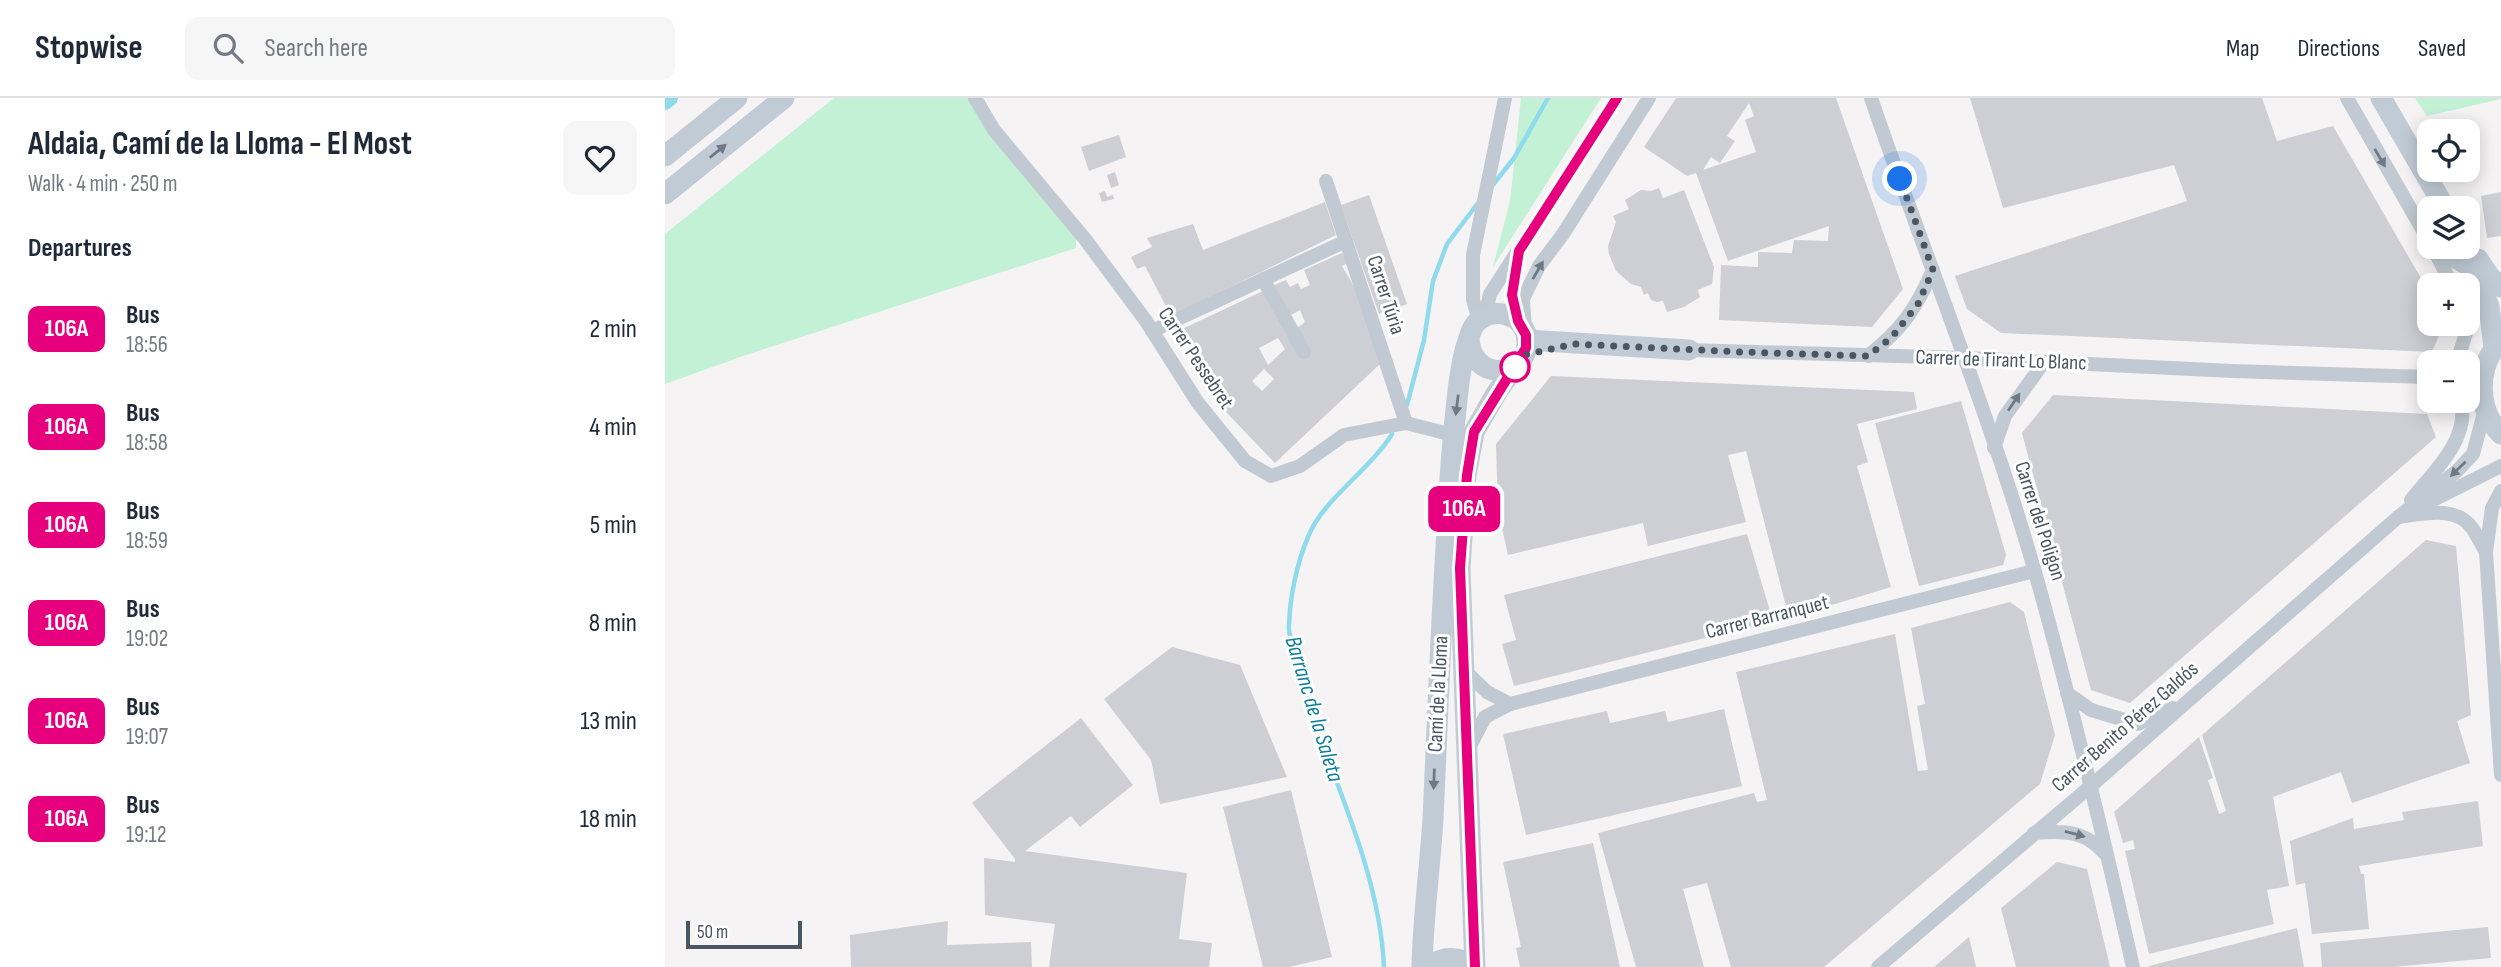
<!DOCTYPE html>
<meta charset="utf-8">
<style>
body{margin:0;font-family:"Sofia Sans Condensed",sans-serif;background:#f6f6f7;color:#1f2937;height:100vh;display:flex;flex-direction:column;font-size:26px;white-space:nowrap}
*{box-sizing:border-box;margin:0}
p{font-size:23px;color:#747a83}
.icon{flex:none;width:38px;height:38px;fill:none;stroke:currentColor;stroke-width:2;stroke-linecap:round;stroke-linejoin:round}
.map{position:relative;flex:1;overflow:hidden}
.drawer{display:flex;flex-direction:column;background:#fff;width:665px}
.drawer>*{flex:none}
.badge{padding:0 14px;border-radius:10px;font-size:24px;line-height:46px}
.buttons{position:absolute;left:1752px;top:21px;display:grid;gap:14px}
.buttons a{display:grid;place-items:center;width:63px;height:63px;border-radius:14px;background:#fff;box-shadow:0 4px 18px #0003;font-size:35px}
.scale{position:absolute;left:21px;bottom:18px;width:116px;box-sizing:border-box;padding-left:7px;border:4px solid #4a5661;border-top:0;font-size:19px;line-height:24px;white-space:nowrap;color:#4a5661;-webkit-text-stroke:5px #fff;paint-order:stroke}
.you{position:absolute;width:35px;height:35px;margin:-18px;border:5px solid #fff;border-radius:50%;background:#1a73e8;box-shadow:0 0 0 10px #1a73e833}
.map>.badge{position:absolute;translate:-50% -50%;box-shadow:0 0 0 4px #fff}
h2{padding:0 28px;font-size:26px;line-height:63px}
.round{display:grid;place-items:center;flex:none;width:74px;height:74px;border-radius:14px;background:#f6f6f7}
.head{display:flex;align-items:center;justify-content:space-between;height:119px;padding:0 28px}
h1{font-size:33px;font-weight:700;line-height:52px}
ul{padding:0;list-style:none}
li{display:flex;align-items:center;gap:21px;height:98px;padding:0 28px}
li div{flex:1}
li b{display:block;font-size:26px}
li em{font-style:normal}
li .badge{min-width:77px;font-weight:700;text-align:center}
header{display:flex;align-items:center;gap:42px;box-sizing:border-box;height:98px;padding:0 35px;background:#fff;border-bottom:2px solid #e0e1e3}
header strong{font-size:33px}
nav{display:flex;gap:38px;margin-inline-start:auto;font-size:24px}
.search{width:490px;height:63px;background:#f6f6f7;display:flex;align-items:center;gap:18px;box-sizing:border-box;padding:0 24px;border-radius:14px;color:#747a83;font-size:26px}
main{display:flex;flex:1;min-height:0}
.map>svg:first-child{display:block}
</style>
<header>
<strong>Stopwise</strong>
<div class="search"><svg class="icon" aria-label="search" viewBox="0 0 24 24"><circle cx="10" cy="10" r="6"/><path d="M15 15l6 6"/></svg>Search here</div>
<nav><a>Map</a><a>Directions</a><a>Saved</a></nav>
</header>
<main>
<section class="drawer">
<div class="head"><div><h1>Aldaia, Camí de la Lloma - El Most</h1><p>Walk · 4 min · 250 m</p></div><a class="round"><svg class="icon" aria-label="heart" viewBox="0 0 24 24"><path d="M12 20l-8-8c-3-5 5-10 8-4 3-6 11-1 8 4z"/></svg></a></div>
<h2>Departures</h2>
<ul>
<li><span class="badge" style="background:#e6007e;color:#fff">106A</span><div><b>Bus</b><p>18:56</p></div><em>2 min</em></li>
<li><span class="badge" style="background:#e6007e;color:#fff">106A</span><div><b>Bus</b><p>18:58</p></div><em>4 min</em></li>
<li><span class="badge" style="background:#e6007e;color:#fff">106A</span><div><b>Bus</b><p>18:59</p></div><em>5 min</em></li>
<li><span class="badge" style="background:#e6007e;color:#fff">106A</span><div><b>Bus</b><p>19:02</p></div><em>8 min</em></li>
<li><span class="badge" style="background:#e6007e;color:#fff">106A</span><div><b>Bus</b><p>19:07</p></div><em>13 min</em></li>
<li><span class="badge" style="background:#e6007e;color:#fff">106A</span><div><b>Bus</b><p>19:12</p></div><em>18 min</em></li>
</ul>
</section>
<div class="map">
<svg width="1836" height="869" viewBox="0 0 1836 869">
<rect width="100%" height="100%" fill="#f5f3f3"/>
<g fill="#c3f1d5">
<path d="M169 0H303C334 50 371 93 411 137V150L81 257 0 286V136Z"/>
<polygon points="856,0 936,0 828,169 845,103"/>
<polygon points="1750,0 1836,0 1836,1 1762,18"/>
</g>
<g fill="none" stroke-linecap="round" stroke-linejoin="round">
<g stroke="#90daee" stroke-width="4.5">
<polyline points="827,88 849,60 883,0"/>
<polyline points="742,307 759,242 768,183 782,146 813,105"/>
<path d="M719 869C715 787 681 710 653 634 643 607 636 580 629 553 627 545 623 535 624 527 625 498 632 465 643 439 657 402 705 372 727 336"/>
</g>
<polyline stroke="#90daee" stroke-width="16" points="0,4 5,0"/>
</g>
<g fill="#cdcfd5" fill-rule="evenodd">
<path d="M1011 0H1171L1238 191 1207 229 1054 222 1056 167 1093 169V154L1127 155 1129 142 1163 143 1164 128 1063 163 1031 75 1022 78 979 49ZM1084 5 1089 18 1080 22 1091 54 1038 72 1046 59 1055 65 1070 43 1062 38Z"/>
<polygon points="1305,0 1597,0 1612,43 1668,28 1764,194 1764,226 1779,226 1767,254 1336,235 1302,211 1290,178 1522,103 1509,67 1338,110"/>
<polygon points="454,37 461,59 424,73 416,49"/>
<polygon points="450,74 454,87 446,90 442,77"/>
<polygon points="994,90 998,100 1019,92 1049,169 1047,186 1033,192 1035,199 1019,209 1002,214 998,203 992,204 986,202 983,195 979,197 976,189 966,186 951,173 944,156 943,148 951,124 948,118 964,111 960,102 976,92 986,93"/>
<polygon points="440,93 442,99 448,97 449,101 437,104 434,95"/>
<polygon points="1836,94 1836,138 1822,140 1816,98"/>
<polygon points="704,97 742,206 714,216 676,107"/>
<polygon points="660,104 671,137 506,218 480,168 472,171 466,159 487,149 482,140 528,126 538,152"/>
<path d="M677 155 682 165 677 168 688 187 689 186 715 266 610 365 559 312 515 232 598 193 631 231 640 224 635 212 624 218 607 188 621 182 625 189 633 185 636 191 645 187 639 172ZM613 240 620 251 603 267 594 250ZM599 271 609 281 597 293 587 283Z"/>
<polygon points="886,278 1249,294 1252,311 1192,326 1203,364 1192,368 1226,489 1124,520 1081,353 1063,357 1081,424 983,448 978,425 843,457 833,412 831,346"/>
<polygon points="1388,297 1762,316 1771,339 1465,605 1426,592 1357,335"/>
<polygon points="1296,303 1341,457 1338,467 1254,488 1210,325"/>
<polygon points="1082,436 1108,523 849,588 837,546 851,542 839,497"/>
<polygon points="1761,442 1791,448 1806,617 1792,623 1805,665 1687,705 1676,674 1608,699 1624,788 1602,792 1609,826 1484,856 1460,753 1470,751 1468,742 1458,745 1449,714 1534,639 1548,680 1543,682 1554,716 1561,713 1537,637"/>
<polygon points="1345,504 1359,514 1390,637 1375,686 1159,869 1066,869 1042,785 1018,791 1039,869 971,869 933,735 1089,695 1092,704 1102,702 1071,574 1230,536 1253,673 1263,672 1252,608 1260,606 1246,530"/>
<polygon points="507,549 575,567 622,679 495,706 486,662 439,601"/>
<polygon points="1059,611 1077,688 861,737 838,636 942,613 945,625 1000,613 1003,624"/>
<polygon points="416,620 468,687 415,729 406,718 360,753 522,775 514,841 547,845 544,869 384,869 390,826 320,817 319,760 350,764 350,761 307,705"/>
<polygon points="626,692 667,859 624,869 598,869 558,709"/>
<polygon points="1813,703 1818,748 1694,768 1696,776 1699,776 1704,831 1647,836 1640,785 1631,787 1625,743 1688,720 1689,731 1739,722 1737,714"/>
<polygon points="928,745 955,869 855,869 851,850 856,849 838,764"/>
<polygon points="1392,764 1422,771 1445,869 1351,869 1336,810"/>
<polygon points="283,823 282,847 366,844 367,869 186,869 185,837"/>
<polygon points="1823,829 1826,860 1728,869 1657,869 1655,845"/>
<polygon points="1632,830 1639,869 1484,869 1484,868"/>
<polygon points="1304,839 1311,869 1269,869"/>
</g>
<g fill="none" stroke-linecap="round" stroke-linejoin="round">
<g stroke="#c1cad2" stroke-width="14">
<polyline points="310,0 329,32 420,141 481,223 533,305 580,363 606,378 635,368 679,337 741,325 788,337"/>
<path d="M1206 0C1260 158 1324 314 1370 474 1407 605 1438 737 1468 869"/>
<polyline points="1682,0 1764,143"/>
<polyline points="661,83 741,325"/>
<polyline points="1767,149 1810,176"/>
<polyline points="1768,150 1787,187"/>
<polyline points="598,181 639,254"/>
<polyline points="820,218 825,196 952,0"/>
<polyline points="814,222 808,202 808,157 840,0"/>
<polyline points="853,223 847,197 854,158"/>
<polyline points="860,232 858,201 874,168 898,136 984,0"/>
<polyline points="487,233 681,143"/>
<polyline points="1024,252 1300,260 1567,273 1764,279"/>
<path d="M1203 258C1237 231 1251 211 1268 172"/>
<polyline points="1792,264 1802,232 1800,226"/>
<polyline points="1329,350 1340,318 1379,264"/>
<polyline points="1836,393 1827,410 1821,454 1836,677"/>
<path d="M1746 402C1768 374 1805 342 1796 303"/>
<polyline points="1762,405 1836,368"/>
<path d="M1733 419C1757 416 1791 407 1807 430 1812 437 1816 446 1821 454"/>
<polyline points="798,571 822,594 845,606"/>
<polyline points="1402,595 1426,612 1473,626 1508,610"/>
<polyline points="804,650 820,619 845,606 1369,473"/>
<path d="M1369 735C1400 732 1422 733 1442 758"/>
<polyline points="1213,869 1427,687 1732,420 1792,373 1808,356 1820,311"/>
</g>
<g stroke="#c1cbd6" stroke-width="21">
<polyline points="1716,0 1780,110"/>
<polyline points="0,58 72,0"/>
<polyline points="0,96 119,0"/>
<polyline points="1799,149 1824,208 1829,250"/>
<polyline points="1813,161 1825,179 1836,189"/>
<polyline points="862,242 1024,252"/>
<path d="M1836 243C1811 268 1811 311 1836 336"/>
<path d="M757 869C758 819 765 770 768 721 772 636 775 551 780 466 783 414 785 363 791 312 793 291 795 269 801 249 804 241 805 232 811 225 828 206 861 217 862 243 863 282 806 284 804 240"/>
<path d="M765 869C779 857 794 858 809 869"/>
<polyline points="810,869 795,470 801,377 809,334 832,294 852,266"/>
</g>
</g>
<defs><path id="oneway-solid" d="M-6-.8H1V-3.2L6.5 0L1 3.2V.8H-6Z" transform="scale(1.75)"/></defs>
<g fill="#6e7984">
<use href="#oneway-solid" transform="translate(53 53) rotate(-39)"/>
<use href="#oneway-solid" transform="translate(792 307) rotate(97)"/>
<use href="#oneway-solid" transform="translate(769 681) rotate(92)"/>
</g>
<g fill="#6e7983">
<use href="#oneway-solid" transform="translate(1715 60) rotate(60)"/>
<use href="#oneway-solid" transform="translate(873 172) rotate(-60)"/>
<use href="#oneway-solid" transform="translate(1349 304) rotate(-56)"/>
<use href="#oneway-solid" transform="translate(1793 371) rotate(136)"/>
<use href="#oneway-solid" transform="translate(1410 736) rotate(15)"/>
</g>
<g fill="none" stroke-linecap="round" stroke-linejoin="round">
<defs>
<polyline id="line" points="810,869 795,470 802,377 809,334 861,250 861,237 853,223 847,197 854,153 952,0"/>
</defs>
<use href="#line" stroke="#fff" stroke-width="16"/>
<use href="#line" stroke="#e6007e" stroke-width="10"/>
<polyline stroke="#4a5661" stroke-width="7" stroke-dasharray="0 12.6" points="850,269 846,270 859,257 909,246 1076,254 1203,258 1227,239 1253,206 1268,172 1235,81"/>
</g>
<circle fill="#fff" stroke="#e6007e" stroke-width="3.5" cx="850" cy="269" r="14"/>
<g text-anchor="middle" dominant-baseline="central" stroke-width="6" stroke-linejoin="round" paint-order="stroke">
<g font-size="21" fill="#4a5661" stroke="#fff">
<text transform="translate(721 197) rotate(72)">Carrer Túria</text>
<text transform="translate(531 260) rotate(56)">Carrer Pessebret</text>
<text transform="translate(1336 262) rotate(2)">Carrer de Tirant Lo Blanc</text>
<text transform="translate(1375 423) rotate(72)">Carrer del Poligon</text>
<text transform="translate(1102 519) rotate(-14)">Carrer Barranquet</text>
<text transform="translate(773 596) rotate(-87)">Camí de la Lloma</text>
<text transform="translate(1460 629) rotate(-41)">Carrer Benito Pérez Galdós</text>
</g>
<g font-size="23" font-style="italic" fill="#0c7c9b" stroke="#fff">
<text transform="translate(649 611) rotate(73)">Barranc de la Saleta</text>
</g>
</g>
</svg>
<div class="buttons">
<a><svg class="icon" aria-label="locate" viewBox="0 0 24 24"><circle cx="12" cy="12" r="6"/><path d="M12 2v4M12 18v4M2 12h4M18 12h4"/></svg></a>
<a><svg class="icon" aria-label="layers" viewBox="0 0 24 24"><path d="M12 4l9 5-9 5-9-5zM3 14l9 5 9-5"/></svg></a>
<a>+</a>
<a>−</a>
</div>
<div class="scale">50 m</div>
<div class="you" style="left:1235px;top:81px"></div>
<b class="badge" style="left:799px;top:411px;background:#e6007e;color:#fff">106A</b>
</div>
</main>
